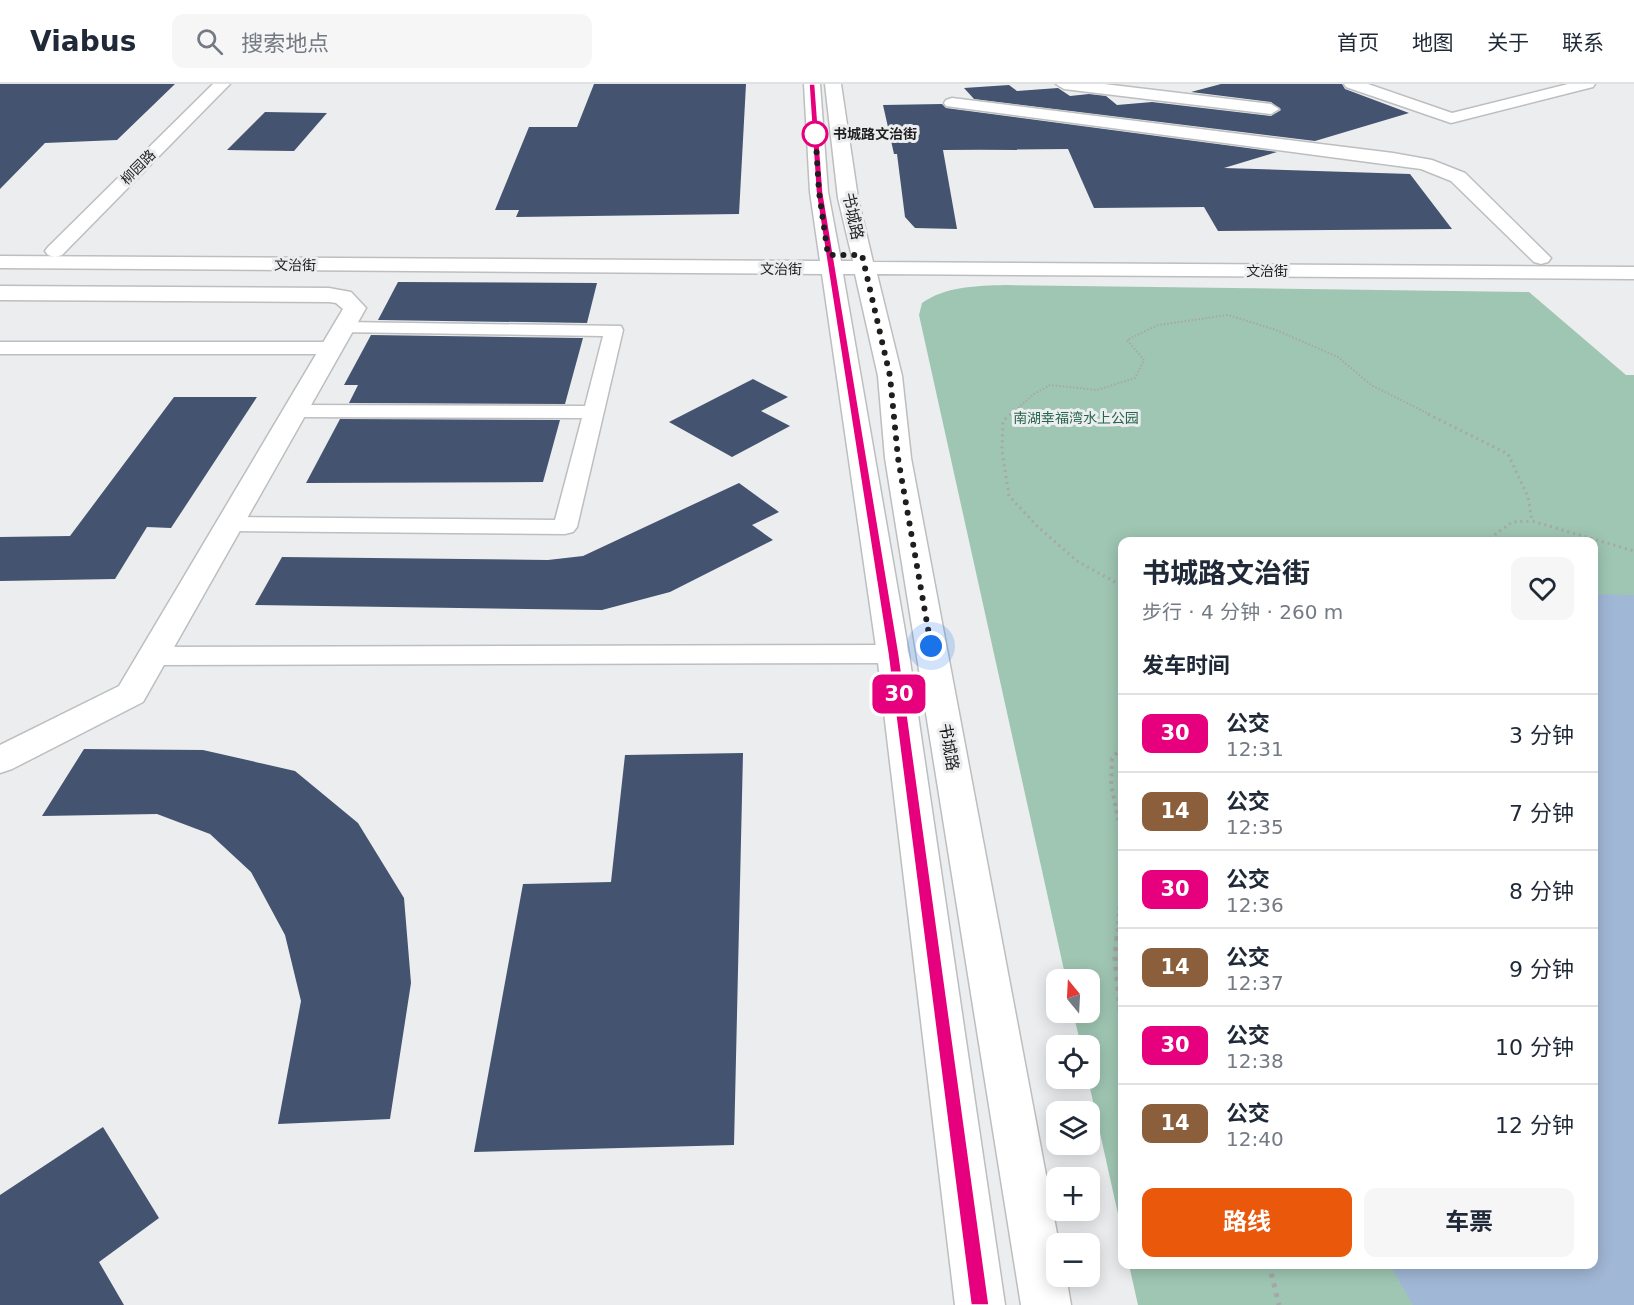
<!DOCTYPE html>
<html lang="zh">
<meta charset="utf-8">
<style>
body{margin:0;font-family:"DejaVu Sans","Noto Sans SC",sans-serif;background:#f6f6f7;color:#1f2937;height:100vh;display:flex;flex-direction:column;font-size:22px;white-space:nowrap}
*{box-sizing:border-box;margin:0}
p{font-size:20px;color:#747a83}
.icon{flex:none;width:33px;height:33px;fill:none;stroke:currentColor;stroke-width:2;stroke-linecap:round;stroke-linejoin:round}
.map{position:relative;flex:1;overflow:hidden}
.sheet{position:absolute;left:1118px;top:453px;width:480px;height:732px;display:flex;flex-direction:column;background:#fff;border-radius:12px;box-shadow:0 3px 15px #0003}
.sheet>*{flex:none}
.badge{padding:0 12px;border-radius:9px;font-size:21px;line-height:39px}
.needle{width:39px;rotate:342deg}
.fabs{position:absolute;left:1046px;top:885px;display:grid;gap:12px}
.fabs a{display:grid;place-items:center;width:54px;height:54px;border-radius:12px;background:#fff;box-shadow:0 3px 15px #0003;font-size:30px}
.you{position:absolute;width:30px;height:30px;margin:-15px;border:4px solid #fff;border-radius:50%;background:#1a73e8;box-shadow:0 0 0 9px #1a73e833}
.map>.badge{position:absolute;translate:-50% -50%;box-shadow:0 0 0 3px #fff}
h2{padding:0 24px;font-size:22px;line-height:54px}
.round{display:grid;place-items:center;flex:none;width:63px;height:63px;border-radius:12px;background:#f6f6f7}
.summary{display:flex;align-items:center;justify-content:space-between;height:102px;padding:0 24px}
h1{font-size:28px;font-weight:700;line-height:45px}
.action{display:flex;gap:12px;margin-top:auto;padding:12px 24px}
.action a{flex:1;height:69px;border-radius:12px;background:#ea580c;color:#fff;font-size:24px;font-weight:700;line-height:69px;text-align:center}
.action a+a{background:#f6f6f7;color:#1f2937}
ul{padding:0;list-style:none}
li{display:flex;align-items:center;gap:18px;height:78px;padding:0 24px;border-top:2px solid #e0e1e3}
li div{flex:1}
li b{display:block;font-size:22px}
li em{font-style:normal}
li .badge{min-width:66px;font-weight:700;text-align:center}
header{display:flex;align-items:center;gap:36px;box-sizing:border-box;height:84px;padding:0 30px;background:#fff;border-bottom:2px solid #e0e1e3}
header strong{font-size:28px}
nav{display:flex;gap:33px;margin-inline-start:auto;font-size:21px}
.search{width:420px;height:54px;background:#f6f6f7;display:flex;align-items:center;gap:15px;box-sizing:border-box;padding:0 21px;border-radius:12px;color:#747a83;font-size:22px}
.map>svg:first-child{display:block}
</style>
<header>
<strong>Viabus</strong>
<div class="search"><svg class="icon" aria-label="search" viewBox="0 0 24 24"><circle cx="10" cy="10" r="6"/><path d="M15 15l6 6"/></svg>搜索地点</div>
<nav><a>首页</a><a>地图</a><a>关于</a><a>联系</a></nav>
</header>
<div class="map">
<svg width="1634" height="1221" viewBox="0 0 1634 1221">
<rect width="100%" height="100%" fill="#ecedef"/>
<path fill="#9fc6b3" d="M1005 201 1529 208 1626 291H1634V1221H1138L1129 1181 1593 1180V458H1122V1148L1088 995 1089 962 1081 961 1073 929 1089 928V896L1066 895 919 231 922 219C946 202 977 202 1005 201Z"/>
<polygon fill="#a0b7d5" points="1593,510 1634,511 1634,1221 1413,1221 1390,1181 1593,1180"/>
<g fill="#44536f">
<polygon points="0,0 175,0 117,56 45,59 0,105"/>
<polygon points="594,0 746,0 739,130 516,133 519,126 495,126 529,43 577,43"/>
<polygon points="1221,0 1342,0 1345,5 1409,29 1315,57 974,15 964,4 1009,1 1017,7 1058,4 1070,12 1089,10 1106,12 1117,21 1152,18 1271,32 1281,26 1271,18 1191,8"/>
<polygon points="942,20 946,24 1277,68 1224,84 1410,90 1452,145 1218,147 1204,123 1094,124 1068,65 943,66 957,145 915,144 905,133 897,70 894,70 883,21"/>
<polygon points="265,28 327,29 294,67 227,66"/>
<polygon points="398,198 597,199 587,239 378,236"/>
<polygon points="371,251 583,254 565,320 349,319 358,301 344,301"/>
<polygon points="753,295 788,313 761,327 790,342 732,373 669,338"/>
<polygon points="174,313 257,313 171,444 147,443 115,495 0,497 0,453 70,452"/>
<polygon points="340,335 560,336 543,398 306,399"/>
<polygon points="739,399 779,428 752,441 773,456 670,508 602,526 255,521 282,473 548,476 583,472"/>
<polygon points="84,665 203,666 295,687 358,739 404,814 411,899 390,1035 278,1040 301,917 285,851 251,788 210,750 157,730 42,732"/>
<polygon points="743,669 734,1061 474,1068 523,800 611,798 625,671"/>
<polygon points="103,1043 159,1134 99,1178 124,1221 0,1221 0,1111"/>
</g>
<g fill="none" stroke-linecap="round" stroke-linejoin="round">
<defs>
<g id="pedestrian">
<polygon points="343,238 621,242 623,246 577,443 573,448 565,450 230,447 222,445 218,440 222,435 230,433 555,436 582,334 295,333 288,331 285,327 288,323 295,321 585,322 603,252 336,248 334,244 336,240"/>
<polygon points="0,258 332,258 339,260 342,264 339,268 332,270 0,270"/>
<polygon points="893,561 902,564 906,570 902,576 893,579 153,581 144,578 140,572 144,566 153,563"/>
</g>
<g id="minor">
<polygon points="1056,0 1104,0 1271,20 1279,25 1271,30 1064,5"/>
<polygon points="1344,0 1368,0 1452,29 1568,0 1595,0 1593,3 1451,39 1346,3"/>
<polygon points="952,14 1393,69 1432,76 1465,89 1551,174 1548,178 1541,180 1534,178 1451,97 1421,85 946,22 944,19 946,16"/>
<polygon points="0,202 329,204 351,208 366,224 143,618 12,685 0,689 0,661 119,602 343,225 336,219 329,218 0,216"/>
</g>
<polygon id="tertiary" points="213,0 230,0 62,171 55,173 48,171 45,167 48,163"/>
<polygon id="secondary" points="804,0 820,0 828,108 841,177 853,177 838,114 825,0 841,0 858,114 873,178 1634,183 1634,195 877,190 902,292 911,374 1059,1160 1056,1160 1056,1192 1066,1192 1071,1221 1021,1221 885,374 878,292 855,190 843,190 909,570 1005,1221 955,1221 877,570 822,190 0,184 0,172 820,177 810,108"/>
</defs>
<use href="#pedestrian" stroke="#bdbebf" stroke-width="3"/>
<use href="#minor" stroke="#bdbebf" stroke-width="3"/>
<use href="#tertiary" stroke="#bdbebf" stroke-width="3"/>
<use href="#secondary" stroke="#bdbebf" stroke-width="3"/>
<polyline stroke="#a6a7a9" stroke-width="2" stroke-dasharray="1.5 2" stroke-linecap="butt" points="1010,331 1034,310 1050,301 1097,306 1135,294 1144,276 1127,256 1158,241 1228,231 1276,246 1338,273 1371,301 1431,331"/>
<g stroke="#a6a7a9" stroke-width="3" stroke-dasharray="2 4" stroke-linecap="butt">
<polyline points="1011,330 1003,337 1002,367 1009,412 1037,442 1077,477 1122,502"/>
<polyline points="1428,330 1508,370 1528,413 1532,437 1634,467"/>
<polyline points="1485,458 1512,438 1532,437"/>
</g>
<g stroke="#a6a7a9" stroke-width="4" stroke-dasharray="3 4.5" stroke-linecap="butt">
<polyline points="1122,663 1112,675 1111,701 1122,752"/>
<polyline points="1117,855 1122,792"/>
</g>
<g stroke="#a6a7a9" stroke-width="5" stroke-dasharray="4 6" stroke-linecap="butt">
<polyline points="1117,853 1115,873 1122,945"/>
<polyline points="1269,1180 1279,1221"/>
</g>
<use href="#pedestrian" fill="#fff" fill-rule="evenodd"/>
<use href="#minor" fill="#fff" fill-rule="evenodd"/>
<use href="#tertiary" fill="#fff" fill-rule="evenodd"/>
<use href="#secondary" fill="#fff" fill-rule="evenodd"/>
</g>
<polygon fill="#e6007e" stroke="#fff" stroke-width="1.5" points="809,0 815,0 823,108 899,570 989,1221 971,1221 888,570 816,108"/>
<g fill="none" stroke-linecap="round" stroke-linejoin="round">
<polyline stroke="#1e1e1f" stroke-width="6" stroke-dasharray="0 10.8" points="815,50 815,43 819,108 828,171 862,171 890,292 898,374 931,562"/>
</g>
<circle fill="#fff" stroke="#e6007e" stroke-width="3" cx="815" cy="50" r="12"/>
<g text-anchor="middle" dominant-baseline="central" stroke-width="6" stroke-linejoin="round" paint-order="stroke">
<g font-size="14" font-weight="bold" fill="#1e1e1f" stroke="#ecedef" text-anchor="start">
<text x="833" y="50">书城路文治街</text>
</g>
<g font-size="14" fill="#1e1e1f" stroke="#ecedef">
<text transform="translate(138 83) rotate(-45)">柳园路</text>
<text transform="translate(295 181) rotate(1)">文治街</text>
<text transform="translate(781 185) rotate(1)">文治街</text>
<text x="1267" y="187">文治街</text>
</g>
<g font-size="14" fill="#24664b" stroke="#ecedef">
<text x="1076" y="334">南湖幸福湾水上公园</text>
</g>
<g font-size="16" fill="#1e1e1f" stroke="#ecedef">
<text transform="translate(853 132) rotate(78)">书城路</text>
<text transform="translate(949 663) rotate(80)">书城路</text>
</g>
</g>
</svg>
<div class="fabs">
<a><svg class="needle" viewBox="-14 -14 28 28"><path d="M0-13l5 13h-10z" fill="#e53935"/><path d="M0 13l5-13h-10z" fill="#747a83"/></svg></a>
<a><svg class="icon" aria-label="locate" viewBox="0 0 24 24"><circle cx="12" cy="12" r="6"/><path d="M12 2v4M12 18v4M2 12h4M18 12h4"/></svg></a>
<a><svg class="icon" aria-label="layers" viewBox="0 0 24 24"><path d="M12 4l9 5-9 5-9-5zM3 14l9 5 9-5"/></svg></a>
<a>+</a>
<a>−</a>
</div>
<div class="you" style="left:931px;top:562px"></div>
<b class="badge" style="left:899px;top:610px;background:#e6007e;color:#fff">30</b>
<section class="sheet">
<div class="summary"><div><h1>书城路文治街</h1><p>步行 · 4 分钟 · 260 m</p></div><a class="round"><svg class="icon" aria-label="heart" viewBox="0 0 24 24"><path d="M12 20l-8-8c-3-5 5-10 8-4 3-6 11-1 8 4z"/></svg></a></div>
<h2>发车时间</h2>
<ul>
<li><span class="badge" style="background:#e6007e;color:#fff">30</span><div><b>公交</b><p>12:31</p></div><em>3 分钟</em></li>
<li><span class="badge" style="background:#8b5e3c;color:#fff">14</span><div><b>公交</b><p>12:35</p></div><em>7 分钟</em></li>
<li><span class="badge" style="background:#e6007e;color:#fff">30</span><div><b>公交</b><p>12:36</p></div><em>8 分钟</em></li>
<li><span class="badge" style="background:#8b5e3c;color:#fff">14</span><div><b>公交</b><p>12:37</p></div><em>9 分钟</em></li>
<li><span class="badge" style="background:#e6007e;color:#fff">30</span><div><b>公交</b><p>12:38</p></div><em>10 分钟</em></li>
<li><span class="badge" style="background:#8b5e3c;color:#fff">14</span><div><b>公交</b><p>12:40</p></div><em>12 分钟</em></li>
</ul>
<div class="action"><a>路线</a><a>车票</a></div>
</section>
</div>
